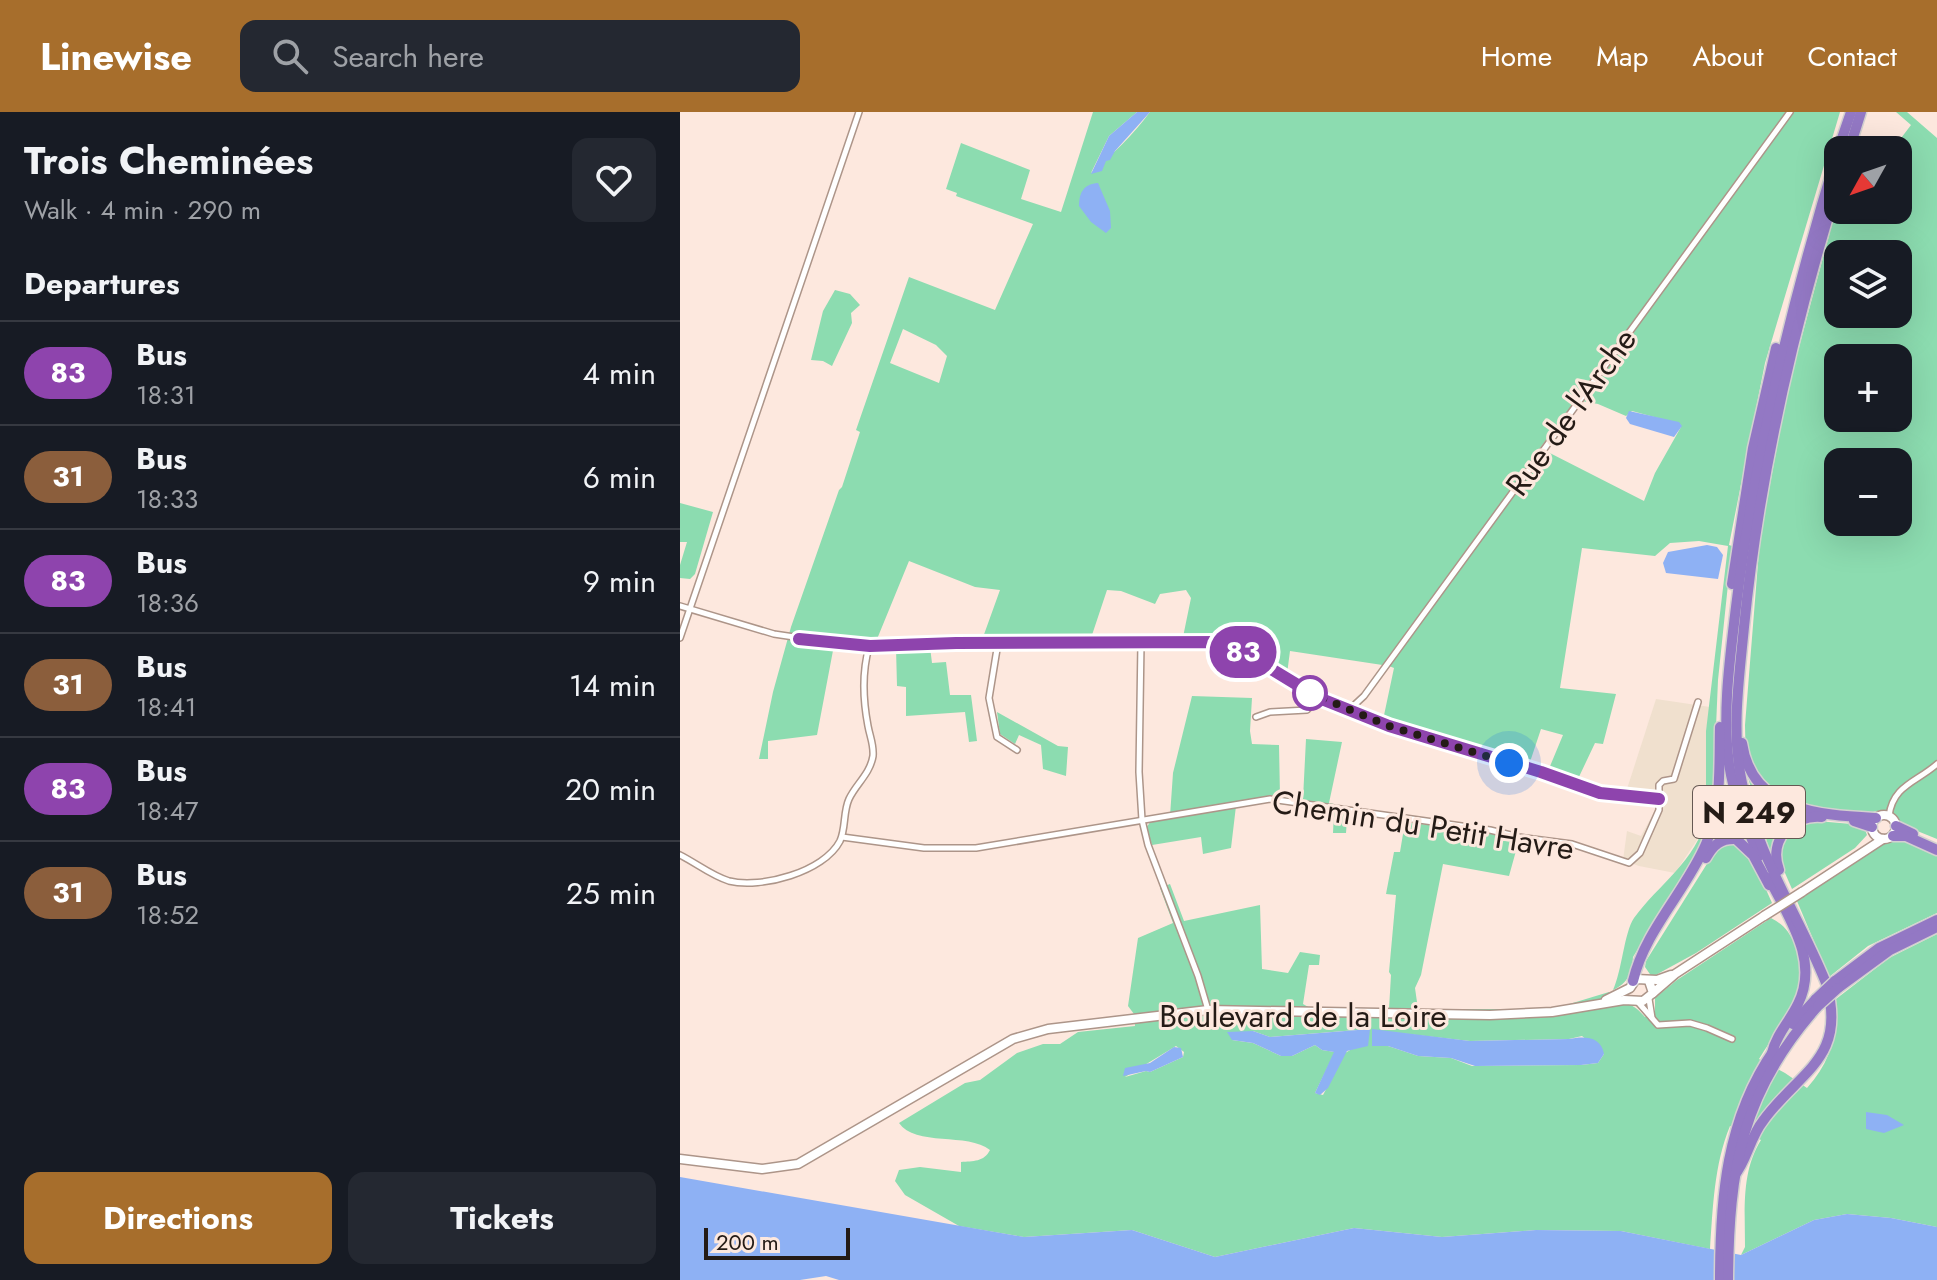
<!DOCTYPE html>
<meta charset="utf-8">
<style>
body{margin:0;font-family:Jost,sans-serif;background:#242831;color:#f1f3f6;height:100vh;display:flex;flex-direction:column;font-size:30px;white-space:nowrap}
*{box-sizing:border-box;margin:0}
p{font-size:26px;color:#9ea1a6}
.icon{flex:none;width:44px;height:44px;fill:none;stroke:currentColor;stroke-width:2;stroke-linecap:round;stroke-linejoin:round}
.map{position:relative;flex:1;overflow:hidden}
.panel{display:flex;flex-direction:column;background:#171b24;width:680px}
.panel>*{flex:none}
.badge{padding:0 16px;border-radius:26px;font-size:28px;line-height:52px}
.needle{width:52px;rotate:230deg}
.buttons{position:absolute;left:1144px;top:24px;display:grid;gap:16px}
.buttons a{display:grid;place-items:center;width:88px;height:88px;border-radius:16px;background:#171b24;box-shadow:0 8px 32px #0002;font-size:40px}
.scale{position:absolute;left:24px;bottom:20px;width:146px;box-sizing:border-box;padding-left:8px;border:4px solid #241b16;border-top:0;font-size:22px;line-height:28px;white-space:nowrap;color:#241b16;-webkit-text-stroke:6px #fde8de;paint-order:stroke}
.you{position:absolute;width:40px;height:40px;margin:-20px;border:6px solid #fff;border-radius:50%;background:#1a73e8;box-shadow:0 0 0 12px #1a73e833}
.map>.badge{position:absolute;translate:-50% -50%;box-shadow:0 0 0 4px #fff}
h2{padding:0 24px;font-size:30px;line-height:72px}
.round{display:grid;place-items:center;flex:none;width:84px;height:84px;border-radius:16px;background:#242831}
.summary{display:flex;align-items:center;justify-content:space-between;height:136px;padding:0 24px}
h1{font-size:38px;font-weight:700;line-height:60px}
.cta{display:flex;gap:16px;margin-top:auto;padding:16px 24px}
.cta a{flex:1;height:92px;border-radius:16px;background:#a76e2c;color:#fff;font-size:32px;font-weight:700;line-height:92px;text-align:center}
.cta a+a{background:#242831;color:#f1f3f6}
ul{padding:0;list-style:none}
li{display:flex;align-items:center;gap:24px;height:104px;padding:0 24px;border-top:2px solid #363941}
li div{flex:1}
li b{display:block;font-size:30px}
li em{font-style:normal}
li .badge{min-width:88px;font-weight:700;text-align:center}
header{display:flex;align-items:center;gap:48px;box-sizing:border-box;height:112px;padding:0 40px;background:#a76e2c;color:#fff}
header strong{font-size:38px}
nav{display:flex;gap:44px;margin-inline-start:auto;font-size:28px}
.search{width:560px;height:72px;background:#242831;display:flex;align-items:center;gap:20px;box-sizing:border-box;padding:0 28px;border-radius:16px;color:#9ea1a6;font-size:30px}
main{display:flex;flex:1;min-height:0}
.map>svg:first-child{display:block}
</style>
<header>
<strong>Linewise</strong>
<div class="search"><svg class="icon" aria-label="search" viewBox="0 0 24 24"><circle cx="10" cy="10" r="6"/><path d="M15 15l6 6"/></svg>Search here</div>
<nav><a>Home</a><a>Map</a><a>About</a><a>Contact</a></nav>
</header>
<main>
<section class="panel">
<div class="summary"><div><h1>Trois Cheminées</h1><p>Walk · 4 min · 290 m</p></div><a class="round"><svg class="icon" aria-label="heart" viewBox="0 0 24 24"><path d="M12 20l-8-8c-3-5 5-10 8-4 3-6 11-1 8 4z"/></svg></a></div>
<h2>Departures</h2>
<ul>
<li><span class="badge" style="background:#8e44ad;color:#fff">83</span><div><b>Bus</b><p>18:31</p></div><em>4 min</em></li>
<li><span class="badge" style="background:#8b5e3c;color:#fff">31</span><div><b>Bus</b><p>18:33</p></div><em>6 min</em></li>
<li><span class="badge" style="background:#8e44ad;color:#fff">83</span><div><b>Bus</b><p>18:36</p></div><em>9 min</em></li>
<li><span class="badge" style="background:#8b5e3c;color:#fff">31</span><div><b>Bus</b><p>18:41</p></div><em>14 min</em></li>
<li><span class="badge" style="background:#8e44ad;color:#fff">83</span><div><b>Bus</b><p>18:47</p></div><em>20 min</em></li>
<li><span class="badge" style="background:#8b5e3c;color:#fff">31</span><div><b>Bus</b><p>18:52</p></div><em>25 min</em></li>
</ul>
<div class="cta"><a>Directions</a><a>Tickets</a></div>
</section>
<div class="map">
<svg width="1257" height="1168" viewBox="0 0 1257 1168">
<rect width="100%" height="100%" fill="#fde8de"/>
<polygon fill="#f0e0ce" points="976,587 1030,595 1026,619 1026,706 1023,719 995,761 959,754 943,748 947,719 961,724 978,693 972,682 946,680"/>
<g fill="#8cdcb0" fill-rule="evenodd">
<path d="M413 0H457L429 24 411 61C432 43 453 23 470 0H1160L1085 251 1049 433 1052 434 1038 568 1033 686 1028 714 1016 741 953 845C952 861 948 871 933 878 942 859 944 821 954 806 978 773 1017 748 1026 706V619L1048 434 1019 429 990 431 975 444 902 436 880 576 936 582 923 632 915 631 897 669 868 659 883 623 861 617 849 653 778 633 703 608 714 556 709 554 610 539 607 562 580 545 579 534 556 532 552 526 503 525 511 486 506 478 480 482 475 492 441 479 427 478 411 526 302 528 320 478 295 475 229 449 195 532 155 528 137 623 88 629V647H79L93 580 111 515 159 378 162 375 180 320 176 318 229 165 315 198 353 112 276 84 277 81 266 77 281 31 350 58 341 87 381 100ZM223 217 256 233 267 244 259 271 210 251ZM896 288 918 292 946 304 952 299 1000 312 1001 315 975 361 964 389 860 336Z"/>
<path d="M1216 0H1227L1257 26V727L1220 712 1213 702 1203 698 1187 701 1139 695 1137 709 1183 713 1187 723 1175 736 1112 777 1098 745 1090 740 1066 659 1065 613 1080 426 1108 276 1158 90V98H1218V38H1212L1231 13ZM1158 142H1218V202H1158ZM1158 246H1218V306H1158ZM1158 350H1218V410H1158Z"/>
<polygon points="155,178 170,182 180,193 171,201 172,211 152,254 143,249 131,248 143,199"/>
<polygon points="0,391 33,400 15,462 10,467 0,466 0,453 7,430 0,430"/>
<polygon points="250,535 252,551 266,550 270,583 291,583 297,629 289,630 285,600 226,604 226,575 217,574 216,536"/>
<polygon points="512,584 572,586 570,619 572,632 599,633 600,684 623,687 626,627 662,630 649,691 668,695 666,721 653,721 654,699 585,690 556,694 551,736 523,742 521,725 472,733 466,716 471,709 490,704 493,661"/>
<polygon points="317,600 378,634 388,635 386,664 363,657 361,633 339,623 335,632 320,622"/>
<polygon points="1042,664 1068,730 1064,736 1076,755 1092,791 1016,841 972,865 965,855 966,849 1030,747"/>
<path d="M725 710 810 721 839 728 829 764 763 752 741 863 735 876 738 897H873L929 880 934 893C950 890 955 894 965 905L975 902V886L997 868 1091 806C1104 813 1109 819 1115 833 1135 876 1100 912 1079 947L1105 961 1127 976C1150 951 1159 921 1156 887L1209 846 1257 822V1115L1211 1106 1167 1102 1134 1108 1061 1143 1065 1135C1065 1098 1061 1060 1081 1028L1050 1014C1034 1053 1033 1095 1030 1137L941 1119 856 1118 762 1125 674 1116 535 1145 452 1118 344 1125 279 1114 225 1083 215 1069 219 1058 240 1055 281 1060V1050C293 1049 304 1050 310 1038 288 1020 235 1035 219 1011L285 971 300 968 337 941 363 932H380L398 920 455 914 454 902 448 894 458 826 493 811 480 776 490 772 504 809 580 793 582 857 608 861 620 840 640 843 639 853H629L623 892 630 896 709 897 711 863 709 860 716 783 706 782 714 740H720ZM689 917 672 937 665 941 643 983 635 981 655 940 642 938 635 933 612 944H601L573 931 552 928 573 919 590 925ZM692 918 790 929 889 927 902 924 924 942 918 951 901 953 792 954 771 946 738 944 708 934H693ZM496 934 504 940 503 945 470 960 466 959 445 965Z"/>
<polygon points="1213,728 1223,728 1257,741 1257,801 1188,834 1149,865 1117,789 1200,734"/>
</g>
<g fill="#8eb1f4">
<polygon points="457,0 470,0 435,39 430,48 426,49 422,59 411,62 429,24"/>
<path d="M418 71 430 99 431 116 426 121 411 110 399 94C399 80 404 72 418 71Z"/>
<polygon points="949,299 999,310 1002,314 994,325 950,312 946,306"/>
<polygon points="1027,433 1037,435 1043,443 1038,467 986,461 983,451 988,440"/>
<polygon points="690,917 688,934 667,939 648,976 640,983 635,981 654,940 642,938 635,933 612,944 601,944 573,931 552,928 547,920 573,919 590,925"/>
<path d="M692 917 790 929 889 927C904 924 921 924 924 942L918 951 901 953 795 954 771 946 738 944 708 934H692Z"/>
<polygon points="494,935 501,936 503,945 470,960 466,959 443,964 445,956 470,951"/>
<polygon points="1186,1000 1207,1003 1224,1013 1204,1021 1186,1017"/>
<polygon points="0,1065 344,1125 452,1118 535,1145 674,1116 762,1125 856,1118 941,1119 1061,1143 1134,1108 1167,1102 1211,1106 1257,1115 1257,1168 159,1168 146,1164 120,1168 0,1168"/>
</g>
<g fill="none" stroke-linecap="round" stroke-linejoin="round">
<defs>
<g id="street">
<polyline points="0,494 94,522 168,533 541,530 558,537 639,586 709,614 861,660 920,681 979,687"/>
<polyline points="0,526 179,0"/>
<polyline points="318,531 309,586 317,625 337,638"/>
<polyline points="461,531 459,660 462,708 468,733 518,864 528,898"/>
<polyline points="670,597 684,584 1110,0"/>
<polyline points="576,605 590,600 627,598 639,586"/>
<path d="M1209 704C1213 673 1237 670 1257 652"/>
<polyline points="162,725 244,736 296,736 590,687 810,718 839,725 892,732 949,751 960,741 979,698 979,673 983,669 994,667 1018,590"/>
<path d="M0 743C16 751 32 764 49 769 81 777 144 760 160 729 166 716 163 700 169 687 176 672 190 662 193 644 194 633 190 625 188 614 183 588 182 560 189 535"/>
<polyline points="969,887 972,906"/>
<polyline points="957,889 978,913 1010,911 1027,916 1052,927"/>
</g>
<g id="secondary">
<circle cx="1204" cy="715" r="12"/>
<polyline points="1122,780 1203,727"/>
<polyline points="973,881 995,862 1084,804"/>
<polyline points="926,888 950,876 956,867 977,868 991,863"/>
<polyline points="0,1047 82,1057 118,1052 333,927 368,917 528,898 810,903 872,900 944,888 963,889 973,881 969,869"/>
</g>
<g id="highway">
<polyline points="1158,38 1171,0"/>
<polyline points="1169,38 1181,0"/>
<polyline points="1052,472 1073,336 1096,236"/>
<path d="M1062 631C1072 700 1140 703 1196 706"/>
<polyline points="1174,709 1192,715"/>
<polyline points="1216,714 1233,722"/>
<polyline points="1213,724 1226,724 1257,738"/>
<path d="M1079 744C1066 714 1054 684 1049 652 1042 601 1050 546 1056 495 1075 339 1112 189 1158 39"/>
<path d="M1026 746C1033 733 1041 726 1056 727L1073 743 1089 773"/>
<path d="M1099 758C1088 728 1112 702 1142 705"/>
<path d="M1089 766C1108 805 1140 848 1118 892 1110 909 1096 923 1092 941"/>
<path d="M953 869C965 818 1006 779 1026 732 1042 695 1039 655 1040 615"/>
<polyline points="1155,869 1199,836 1257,808"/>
<polyline points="1158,876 1210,838 1257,815"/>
<polyline points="1113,912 1136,887"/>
<path d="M1054 1064C1067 1049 1070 1025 1083 1009 1119 959 1168 947 1146 871 1119 804 1077 743 1062 671 1051 620 1059 567 1064 515 1079 363 1113 217 1158 72"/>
<path d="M1040 1168C1040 1087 1046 1007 1094 938"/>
<path d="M1048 1168C1049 1057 1061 980 1138 894"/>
</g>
</defs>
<use href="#street" stroke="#ad9589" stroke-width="8"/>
<use href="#secondary" stroke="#ad9589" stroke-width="11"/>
<use href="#highway" stroke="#d3d1d0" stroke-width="13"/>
<use href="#street" stroke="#fff" stroke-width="5"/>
<use href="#secondary" stroke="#fff" stroke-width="8"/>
<use href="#highway" stroke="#9378c4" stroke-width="10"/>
<defs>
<polyline id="secondary-bridge" points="1084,804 1122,780"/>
<g id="highway-bridge">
<polyline points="1136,887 1155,869"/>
<polyline points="1138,894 1158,876"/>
</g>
</defs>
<use href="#secondary-bridge" stroke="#ad9589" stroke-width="11" stroke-linecap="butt"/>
<use href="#highway-bridge" stroke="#d3d1d0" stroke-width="13" stroke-linecap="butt"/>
<use href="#secondary-bridge" stroke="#fff" stroke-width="8"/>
<use href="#highway-bridge" stroke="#9378c4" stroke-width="10"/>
</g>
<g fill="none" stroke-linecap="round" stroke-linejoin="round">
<defs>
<polyline id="line" points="119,527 190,534 276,531 541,530 558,537 639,586 709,614 861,660 920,681 979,687"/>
</defs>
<use href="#line" stroke="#fff" stroke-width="18"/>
<use href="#line" stroke="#8e44ad" stroke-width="12"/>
<polyline stroke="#241b16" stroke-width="8" stroke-dasharray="0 14.4" points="630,581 709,614 829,651"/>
</g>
<circle fill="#fff" stroke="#8e44ad" stroke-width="4" cx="630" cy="581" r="16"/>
<g text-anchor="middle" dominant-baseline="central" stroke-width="6" stroke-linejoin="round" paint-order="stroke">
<rect fill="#fde8de" stroke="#655852" stroke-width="2" x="1013" y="674" width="112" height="52" rx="6"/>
<g font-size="30" font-weight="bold" fill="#241b16">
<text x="1069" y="700">N 249</text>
</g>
<g font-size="32" fill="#241b16" stroke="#fde8de">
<text transform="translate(891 300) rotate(-54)">Rue de l'Arche</text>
<text transform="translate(743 713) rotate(9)">Chemin du Petit Havre</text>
<text x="623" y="904">Boulevard de la Loire</text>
</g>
</g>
</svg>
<div class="buttons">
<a><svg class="needle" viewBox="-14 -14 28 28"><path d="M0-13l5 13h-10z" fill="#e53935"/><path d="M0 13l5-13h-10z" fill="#9ea1a6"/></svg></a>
<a><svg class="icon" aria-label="layers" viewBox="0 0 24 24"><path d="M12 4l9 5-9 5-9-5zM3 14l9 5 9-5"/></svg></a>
<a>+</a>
<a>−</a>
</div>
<div class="scale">200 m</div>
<div class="you" style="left:829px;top:651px"></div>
<b class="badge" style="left:563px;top:540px;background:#8e44ad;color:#fff">83</b>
</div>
</main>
